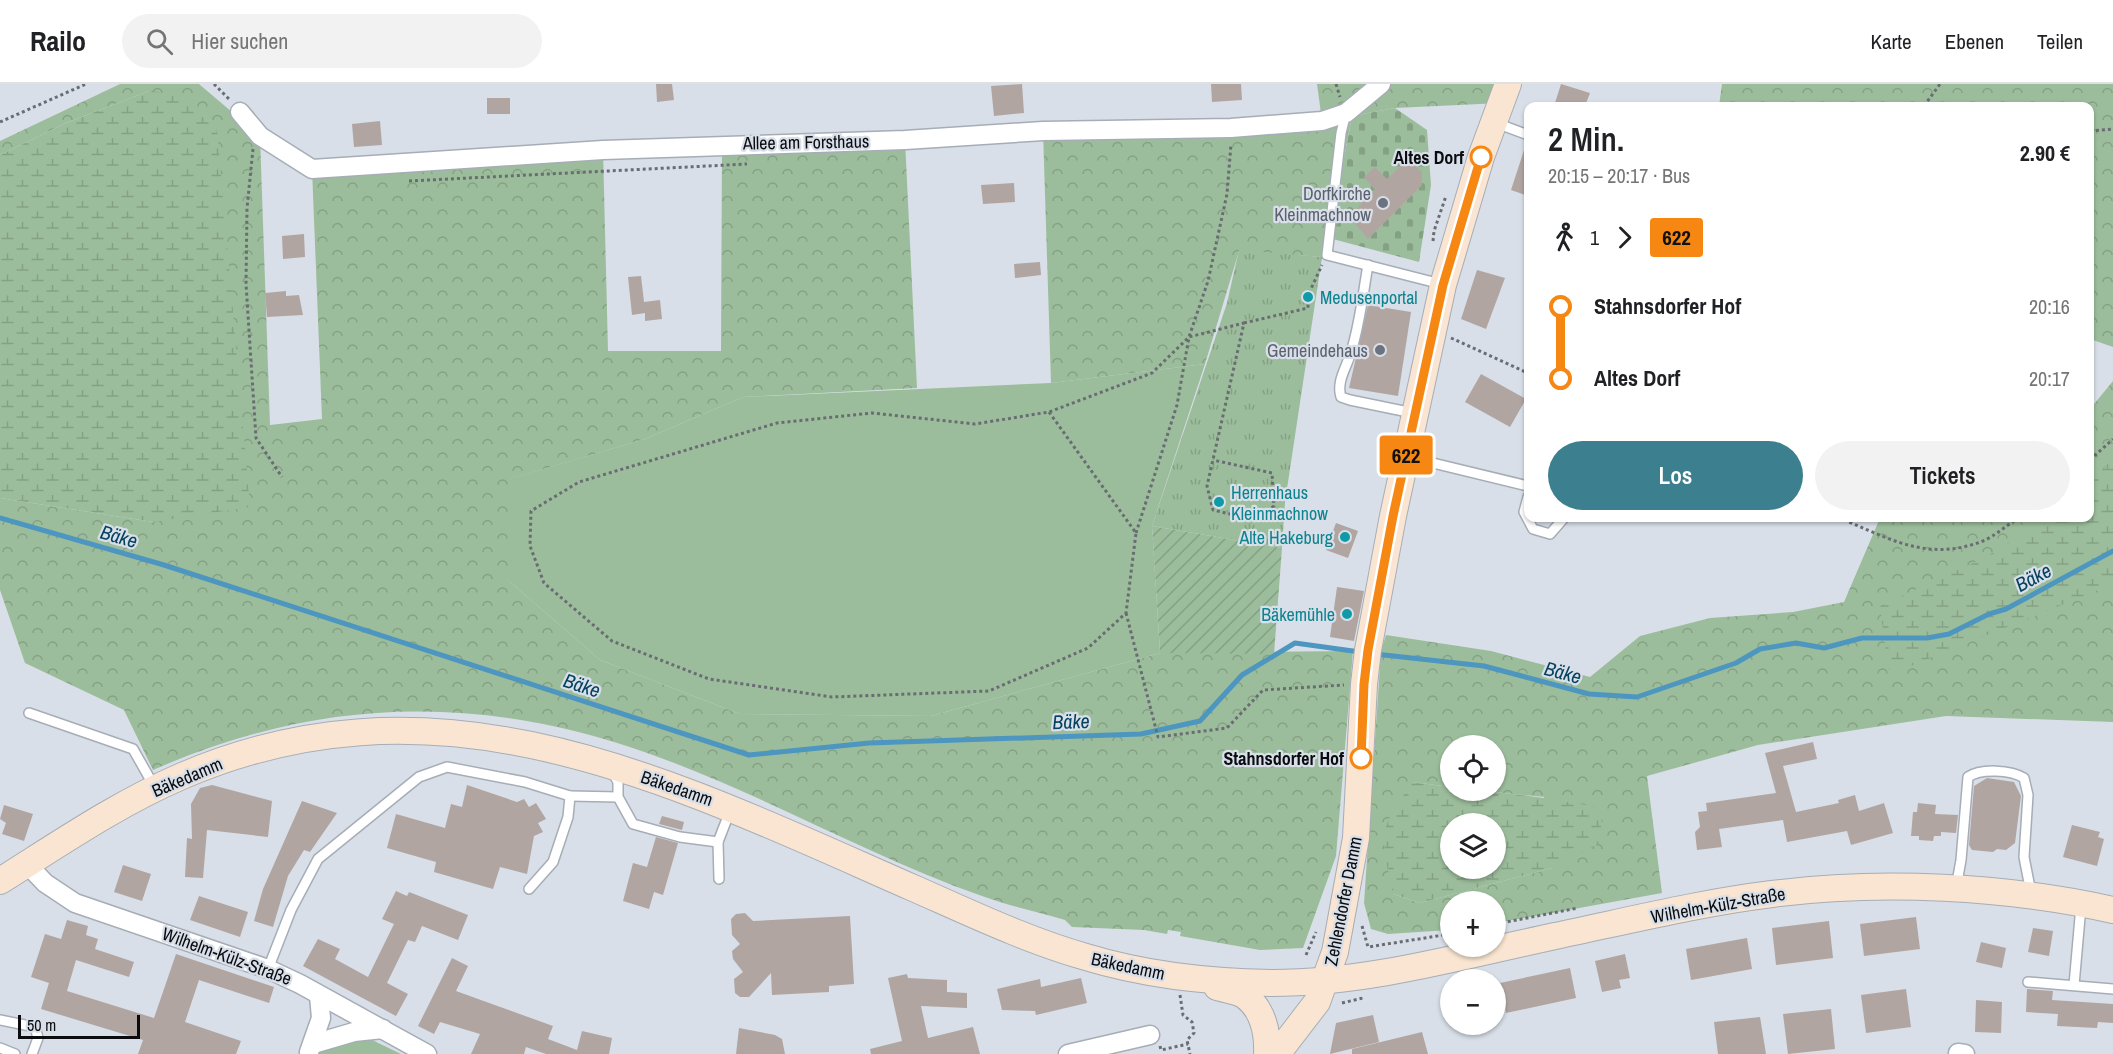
<!DOCTYPE html>
<html lang="de">
<meta charset="utf-8">
<style>
body{margin:0;font-family:"Archivo Narrow",sans-serif;background:#f2f2f2;color:#202124;height:100vh;display:flex;flex-direction:column;font-size:22px;white-space:nowrap}
*{box-sizing:border-box;margin:0}
p{font-size:20px;color:#757577}
.icon{flex:none;width:33px;height:33px;fill:none;stroke:currentColor;stroke-width:2;stroke-linecap:round;stroke-linejoin:round}
.map{position:relative;flex:1;overflow:hidden}
.drawer{position:absolute;left:1524px;top:18px;width:570px;height:420px;display:flex;flex-direction:column;background:#fff;border-radius:12px;box-shadow:0 2px 4px #0004}
.drawer>*{flex:none}
.badge{padding:0 12px;border-radius:4px;font-size:21px;line-height:39px}
.controls{position:absolute;left:1440px;top:651px;display:grid;gap:12px}
.controls a{display:grid;place-items:center;width:66px;height:66px;border-radius:50%;background:#fff;box-shadow:0 2px 4px #0004;font-size:30px}
.scale{position:absolute;left:18px;bottom:15px;width:122px;box-sizing:border-box;padding-left:6px;border:3px solid #0a0c0f;border-top:0;font-size:16px;line-height:21px;white-space:nowrap;color:#0a0c0f;-webkit-text-stroke:4px #d8dfe8;paint-order:stroke}
.map>.badge{position:absolute;translate:-50% -50%;box-shadow:0 0 0 3px #fff}
.legs{display:flex;align-items:center;gap:9px;height:66px;padding:0 24px;font-size:20px}
.legs p{margin-inline-start:auto}
.head{display:flex;align-items:center;justify-content:space-between;height:102px;padding:0 24px}
h1{font-size:33px;font-weight:600;line-height:45px}
.primary-button{display:flex;gap:12px;margin-top:auto;padding:12px 24px}
.primary-button a{flex:1;height:69px;border-radius:36px;background:#3c808f;color:#fff;font-size:24px;font-weight:600;line-height:69px;text-align:center}
.primary-button a+a{background:#f2f2f2;color:#202124}
ul{padding:0 24px;list-style:none}
li{display:flex;align-items:center;gap:21px;height:72px;font-size:22px}
li i{display:grid;place-items:center;width:9px;height:100%;margin:0 8px;background:currentColor}
li i::after{content:'';width:15px;height:15px;margin:-8px;border:4px solid;border-radius:50%;background:#fff}
li p{margin-inline-start:auto}
li:first-child i{background:linear-gradient(#0000 50%,currentColor 0)}
li:last-child i{background:linear-gradient(currentColor 50%,#0000 0)}
header{display:flex;align-items:center;gap:36px;box-sizing:border-box;height:84px;padding:0 30px;background:#fff;border-bottom:2px solid #e0e0e0}
header strong{font-size:28px}
nav{display:flex;gap:33px;margin-inline-start:auto;font-size:21px}
.search{width:420px;height:54px;background:#f2f2f2;display:flex;align-items:center;gap:15px;box-sizing:border-box;padding:0 21px;border-radius:33px;color:#757577;font-size:22px}
.map>svg:first-child{display:block}
</style>
<header>
<strong>Railo</strong>
<div class="search"><svg class="icon" aria-label="search" viewBox="0 0 24 24"><circle cx="10" cy="10" r="6"/><path d="M15 15l6 6"/></svg>Hier suchen</div>
<nav><a>Karte</a><a>Ebenen</a><a>Teilen</a></nav>
</header>
<div class="map">
<svg width="2113" height="970" viewBox="0 0 2113 970">
<defs>
<pattern id="forest-crowns" width="20" height="18" patternUnits="userSpaceOnUse" patternTransform="scale(1.5)"><rect width="20" height="18" fill="#9cbd9b"/><path d="M2 6a3 3 0 1 1 6 0M12 15a3 3 0 1 1 6 0" fill="none" stroke="#85a184"/></pattern>
<pattern id="wetland-marsh" width="20" height="14" patternUnits="userSpaceOnUse" patternTransform="scale(1.5)"><rect width="20" height="14" fill="#9cbd9b"/><path d="M1 5h8M5 5V1M11 12h8M15 12V8" fill="none" stroke="#85a184"/></pattern>
<pattern id="cemetery-stones" width="16" height="16" patternUnits="userSpaceOnUse" patternTransform="scale(1.5)"><rect width="16" height="16" fill="#9cbd9b"/><path d="M2 7V4a2 2 0 0 1 4 0v3zM10 15v-3a2 2 0 0 1 4 0v3z" fill="#85a184"/></pattern>
<pattern id="park-tufts" width="24" height="20" patternUnits="userSpaceOnUse" patternTransform="scale(1.5)"><rect width="24" height="20" fill="#9cbd9b"/><path d="M3 7l-1-3M5 7V3M7 7l1-3M15 17l-1-3M17 17v-4M19 17l1-3" fill="none" stroke="#85a184"/></pattern>
<pattern id="garden-furrows" width="10" height="10" patternUnits="userSpaceOnUse" patternTransform="scale(1.5)"><rect width="10" height="10" fill="#9cbd9b"/><path d="M-1 1l2-2M0 10L10 0M9 11l2-2" fill="none" stroke="#85a184"/></pattern>
</defs>
<rect width="100%" height="100%" fill="#d8dfe8"/>
<g fill="#9cbd9b">
<polygon points="1205,280 1152,442 1160,569 931,632 740,630 600,576 509,497 509,395 645,355 743,313 1051,299"/>
<polygon points="368,954 401,970 318,970 327,964"/>
</g>
<g fill="url(#forest-crowns)" fill-rule="evenodd">
<path d="M120 0H199L260 52 270 341 322 335 312 85 603 66 608 267H721L722 60 905 56 917 304 743 313 645 355 510 395 509 497 600 576 740 630 931 632 1160 569 1353 567 1336 772 1303 864 1260 866 1180 852 1181 848 1168 846 1167 850 1144 846 1072 843 1065 836C1038 828 1009 822 982 812 868 772 763 710 650 670 479 609 319 613 153 686L124 626 25 579 0 506V414L153 438 149 7 66 39 0 71V57Z"/>
<polygon points="1317,0 1508,0 1501,19 1395,24 1352,32 1329,154 1322,173 1239,167 1205,280 1051,299 1043,47 1322,37"/>
<polygon points="1722,0 2113,0 2113,263 2090,255 2090,22 1719,22"/>
<path d="M2113 297V638L1946 632 1758 661 1647 692 1662 809 1496 839V818H1450V846L1388 850 1371 845 1364 819 1381 567 1386 551 1491 567 1590 593 1640 552 1710 534 1793 528 1844 518 1880 434 1938 436 1945 434H2090V325ZM1450 662H1496V706L1484 707 1544 713 1552 784 1420 819 1393 810 1413 698 1450 703Z"/>
</g>
<g fill="url(#wetland-marsh)" fill-rule="evenodd">
<polygon points="149,7 175,10 217,45 250,423 153,438 0,414 0,71 66,39"/>
<polygon points="2113,374 2113,500 1889,591 1880,522 1982,475 2050,434 2090,434 2090,400"/>
<path d="M1413 698 1450 703V706C1502 706 1552 715 1603 724L1599 760 1552 784 1420 819 1393 810C1381 751 1376 748 1413 698ZM1450 740H1496V784H1450Z"/>
</g>
<polygon fill="url(#cemetery-stones)" points="1395,24 1427,46 1431,101 1419,178 1329,154 1352,32"/>
<polygon fill="url(#park-tufts)" points="1239,166 1322,173 1285,418 1282,464 1152,442 1227,219"/>
<polygon fill="url(#garden-furrows)" points="1152,442 1282,464 1274,570 1160,569"/>
<g fill="none" stroke-linecap="round" stroke-linejoin="round">
<g stroke="#4d96c0" stroke-width="5">
<polyline points="0,434 164,481 749,671 869,659 1141,650 1200,637 1242,591 1295,559 1360,568"/>
<polyline points="1375,570 1484,582 1589,610 1637,613 1736,579 1760,565 1796,559 1824,564 1862,554 1927,554 1949,550 1989,530 2006,525 2113,467"/>
</g>
</g>
<g fill="#b1a5a2">
<polygon points="656,0 672,0 674,16 657,18"/>
<polygon points="1022,0 1024,29 994,32 991,2"/>
<polygon points="1211,0 1241,0 1242,16 1212,18"/>
<polygon points="1561,0 1590,9 1585,22 1554,22"/>
<rect x="487" y="14" width="23" height="16"/>
<polygon points="380,37 382,61 354,63 352,40"/>
<polygon points="1526,60 1528,61 1528,112 1511,106"/>
<polygon points="1411,79 1422,88 1422,101 1368,155 1349,132 1375,106 1364,93 1375,83 1387,95 1402,80"/>
<polygon points="1014,99 1015,118 983,120 981,101"/>
<polygon points="304,150 305,173 283,175 282,152"/>
<polygon points="1040,178 1041,191 1015,194 1014,180"/>
<polygon points="1477,186 1505,194 1486,245 1461,235"/>
<polygon points="641,192 644,218 660,216 662,235 645,237 645,229 632,231 628,193"/>
<polygon points="286,207 286,212 299,211 303,231 267,233 265,209"/>
<polygon points="1368,221 1411,228 1398,312 1349,304"/>
<polygon points="1481,290 1526,315 1510,343 1465,318"/>
<polygon points="1336,439 1358,447 1348,474 1326,466"/>
<polygon points="1337,503 1364,507 1354,557 1330,553"/>
<polygon points="1813,658 1817,675 1783,682 1796,728 1839,719 1838,716 1855,711 1859,727 1884,719 1893,749 1851,761 1847,747 1787,758 1783,736 1719,745 1722,763 1697,766 1695,748 1700,743 1698,728 1707,727 1706,719 1776,709 1765,669"/>
<polygon points="1987,694 2014,698 2021,712 2015,759 2006,766 1997,765 1993,768 1972,766 1969,761 1974,702"/>
<polygon points="212,701 272,717 268,753 207,746 203,794 185,793 187,754 192,755 191,720 200,704"/>
<polygon points="467,701 517,718 524,715 529,723 536,719 546,735 538,739 543,748 534,752 527,790 500,783 493,805 434,788 436,778 387,764 396,730 445,744 451,720 462,723"/>
<polygon points="302,717 337,729 310,768 304,766 288,792 273,843 254,837 263,805"/>
<polygon points="1918,719 1936,721 1935,730 1958,731 1956,749 1941,748 1941,752 1934,752 1933,757 1919,756 1919,752 1911,752 1913,728 1917,728"/>
<polygon points="4,721 33,730 24,757 2,750 6,739 0,735"/>
<polygon points="662,732 684,738 682,746 659,740"/>
<polygon points="2072,741 2100,748 2098,753 2104,755 2097,782 2063,773"/>
<polygon points="656,753 678,759 663,811 654,808 649,825 623,817 633,779 647,783"/>
<polygon points="123,781 151,790 142,817 114,808"/>
<polygon points="396,807 407,812 409,808 468,831 458,856 422,842 415,858 408,856 387,899 408,910 396,932 303,882 318,855 340,865 335,875 368,893 394,840 382,835"/>
<polygon points="199,812 248,828 240,853 190,836"/>
<polygon points="745,829 753,837 850,832 854,900 829,902 829,908 772,911 771,889 749,913 740,913 735,909 734,895 743,888 733,875 732,867 740,860 732,851 731,835 736,830"/>
<polygon points="1916,833 1920,865 1864,872 1860,840"/>
<polygon points="67,836 88,842 86,851 98,855 95,865 134,878 129,893 76,876 67,907 154,934 176,870 274,903 269,919 199,896 185,938 241,957 236,970 138,970 143,956 41,925 49,899 31,893 45,850 61,855"/>
<polygon points="1829,837 1833,874 1776,881 1772,844"/>
<polygon points="2033,844 2053,847 2049,872 2028,868"/>
<polygon points="1747,854 1752,885 1691,896 1686,865"/>
<polygon points="1981,858 2006,864 2002,884 1976,878"/>
<polygon points="1625,870 1630,894 1619,896 1621,904 1602,908 1595,877"/>
<polygon points="452,874 468,882 456,907 553,942 548,955 577,966 582,947 612,954 609,970 546,970 526,963 524,970 471,970 480,950 440,938 434,950 418,942"/>
<polygon points="1570,884 1576,914 1506,929 1500,899"/>
<polygon points="907,890 908,894 947,896 947,908 967,909 967,924 921,922 928,954 973,943 980,970 871,970 870,965 902,957 888,894"/>
<polygon points="1081,894 1087,919 1036,931 1035,927 1002,926 997,905 1040,895 1041,903"/>
<polygon points="1906,905 1911,943 1866,949 1861,911"/>
<polygon points="2027,905 2053,907 2052,916 2113,920 2113,939 2098,938 2097,944 2057,942 2058,930 2026,928"/>
<polygon points="1976,916 2002,918 2001,949 1975,948"/>
<polygon points="1831,925 1835,965 1788,970 1783,930"/>
<polygon points="1373,931 1379,958 1330,970 1336,939"/>
<polygon points="1760,933 1766,970 1718,970 1714,938"/>
<polygon points="739,944 775,951 782,955 785,970 736,970"/>
<polygon points="1422,948 1428,970 1352,970 1352,965"/>
</g>
<g fill="none" stroke-linecap="round" stroke-linejoin="round">
<defs>
<g id="lane">
<polyline points="1346,29 1341,49 1327,171 1441,200"/>
<polyline points="1496,39 1528,51"/>
<path d="M1368 181C1363 209 1360 240 1351 268 1347 283 1336 297 1341 313L1350 316 1413 329"/>
<polyline points="1408,373 1528,402"/>
<polyline points="1528,413 1524,428 1533,445 1550,450 1564,434"/>
<polyline points="29,629 133,665 154,702"/>
<polyline points="612,687 618,698 618,713 633,740 680,753 718,758 730,727"/>
<polyline points="570,712 618,713"/>
<polyline points="718,758 719,795"/>
<path d="M1956 804 1961 776 1968 693C1981 684 2011 686 2024 694L2028 711 2024 773 2031 809"/>
<polyline points="268,885 291,826 318,775 419,693 447,683 525,698 570,712 568,733 553,778 529,805"/>
<polyline points="2028,898 2113,905"/>
<polyline points="2074,901 2081,822"/>
<polyline points="0,936 35,943 38,954 32,970"/>
<polyline points="0,964 15,970"/>
</g>
<g id="street">
<polyline points="240,28 260,52 312,85 603,66 905,56 1043,47 1231,44 1322,37 1346,29 1381,0"/>
<polyline points="27,780 45,799 75,819 268,885 300,900 427,970"/>
<polyline points="313,960 354,948 383,945"/>
<polyline points="309,968 321,934 319,912"/>
<polyline points="1958,969 1965,970"/>
<polyline points="1068,970 1150,951"/>
</g>
<g id="secondary">
<path d="M0 797C59 760 117 720 182 692 443 580 674 699 911 803 968 828 1026 856 1086 873 1145 891 1209 898 1272 899 1368 899 1462 872 1555 852 1627 837 1699 819 1772 810 1880 796 2007 802 2113 826"/>
<path d="M1217 903C1226 906 1238 907 1245 912 1263 925 1268 949 1267 970"/>
<polyline points="1277,970 1317,918 1335,868 1356,754 1364,600 1368,566 1393,432 1443,201 1481,73 1508,0"/>
</g>
</defs>
<use href="#lane" stroke="#a6adb6" stroke-width="12"/>
<use href="#street" stroke="#a6adb6" stroke-width="21"/>
<use href="#secondary" stroke="#a6adb6" stroke-width="28"/>
<g stroke="#696d73" stroke-width="3" stroke-dasharray="3 3" stroke-linecap="butt">
<polyline points="214,0 229,15"/>
<polyline points="1336,0 1340,13"/>
<polyline points="1924,22 1940,0"/>
<polyline points="0,38 86,0"/>
<polyline points="2090,47 2113,45"/>
<polyline points="253,65 247,124 246,200 256,354 282,393"/>
<polyline points="409,97 747,80"/>
<polyline points="1433,157 1434,147 1446,112"/>
<polyline points="1309,209 1322,181"/>
<polyline points="1244,239 1308,224 1308,217"/>
<polyline points="1451,254 1528,289"/>
<polyline points="1049,328 1136,449 1126,529 1088,564 989,607 832,613 709,595 612,557 544,499 530,462 531,427 579,398 777,339 872,329 975,340 1049,328 1152,289 1189,253 1208,197 1227,110 1231,60"/>
<polyline points="2090,376 2113,355"/>
<path d="M1845 434 1849 438C1896 458 1931 477 1983 457 1995 452 2007 441 2018 434"/>
<polyline points="1136,449 1177,321 1189,253 1244,239 1207,402 1213,426 1255,436 1274,422 1272,389 1213,376"/>
<polyline points="1126,529 1158,653 1227,644 1263,606 1344,601"/>
<polyline points="1496,840 1578,824"/>
<polyline points="1362,842 1368,863 1450,850"/>
<polyline points="1306,871 1316,848"/>
<polyline points="1180,911 1183,931 1192,938 1194,949 1187,956 1190,970"/>
<polyline points="1342,919 1363,914"/>
<polyline points="1160,962 1161,966 1188,960"/>
</g>
<use href="#lane" stroke="#fff" stroke-width="9"/>
<use href="#street" stroke="#fff" stroke-width="18"/>
<use href="#secondary" stroke="#f9e5d1" stroke-width="26"/>
</g>
<g fill="none" stroke-linecap="round" stroke-linejoin="round">
<defs>
<polyline id="line-1" points="1361,674 1364,600 1368,566 1393,432 1443,201 1481,73"/>
</defs>
<use href="#line-1" stroke="#fff" stroke-width="14"/>
<use href="#line-1" stroke="#f68712" stroke-width="9"/>
</g>
<g fill="#fff" stroke="#f68712" stroke-width="3">
<circle cx="1481" cy="73" r="10"/>
<circle cx="1361" cy="674" r="10"/>
</g>
<g fill="#6b7280" stroke="#d8dfe8" stroke-width="2">
<circle cx="1383" cy="119" r="6"/>
<circle cx="1380" cy="266" r="6"/>
</g>
<g fill="#0f9aa8" stroke="#d8dfe8" stroke-width="2">
<circle cx="1308" cy="213" r="6"/>
<circle cx="1219" cy="418" r="6"/>
<circle cx="1345" cy="453" r="6"/>
<circle cx="1347" cy="530" r="6"/>
</g>
<g text-anchor="middle" dominant-baseline="central" stroke-width="4.5" stroke-linejoin="round" paint-order="stroke">
<g font-size="18" fill="#0a0c0f" stroke="#d8dfe8">
<text transform="translate(806 58) rotate(-1)">Allee am Forsthaus</text>
<text transform="translate(187 693) rotate(-23)">Bäkedamm</text>
<text transform="translate(677 704) rotate(19)">Bäkedamm</text>
<text transform="translate(1343 817) rotate(-79)">Zehlendorfer Damm</text>
<text transform="translate(1718 821) rotate(-10)">Wilhelm-Külz-Straße</text>
<text transform="translate(227 872) rotate(20)">Wilhelm-Külz-Straße</text>
<text transform="translate(1128 882) rotate(12)">Bäkedamm</text>
</g>
<g font-size="18" font-weight="bold" fill="#0a0c0f" stroke="#d8dfe8" text-anchor="end">
<text x="1464" y="73">Altes Dorf</text>
<text x="1344" y="674">Stahnsdorfer Hof</text>
</g>
<g font-size="18" fill="#5b616d" stroke="#d8dfe8" text-anchor="end">
<text x="1371" y="109">Dorfkirche<tspan x="1371" dy="21">Kleinmachnow</tspan></text>
<text x="1368" y="266">Gemeindehaus</text>
</g>
<g font-size="18" fill="#0d838f" stroke="#d8dfe8" text-anchor="start">
<text x="1320" y="213">Medusenportal</text>
<text x="1231" y="408">Herrenhaus<tspan x="1231" dy="21">Kleinmachnow</tspan></text>
<text x="1333" y="453" text-anchor="end">Alte Hakeburg</text>
<text x="1335" y="530" text-anchor="end">Bäkemühle</text>
</g>
<g font-size="20" font-style="italic" fill="#04425f" stroke="#d8dfe8">
<text transform="translate(119 452) rotate(16)">Bäke</text>
<text transform="translate(2033 493) rotate(-28)">Bäke</text>
<text transform="translate(1563 588) rotate(15)">Bäke</text>
<text transform="translate(582 601) rotate(18)">Bäke</text>
<text transform="translate(1071 637) rotate(-2)">Bäke</text>
</g>
</g>
</svg>
<div class="controls">
<a><svg class="icon" aria-label="locate" viewBox="0 0 24 24"><circle cx="12" cy="12" r="6"/><path d="M12 2v4M12 18v4M2 12h4M18 12h4"/></svg></a>
<a><svg class="icon" aria-label="layers" viewBox="0 0 24 24"><path d="M12 4l9 5-9 5-9-5zM3 14l9 5 9-5"/></svg></a>
<a>+</a>
<a>−</a>
</div>
<div class="scale">50 m</div>
<b class="badge" style="left:1406px;top:371px;background:#f68712;color:#111">622</b>
<section class="drawer">
<div class="head"><div><h1>2 Min.</h1><p>20:15 – 20:17 · Bus</p></div><b>2.90 €</b></div>
<div class="legs"><svg class="icon" aria-label="walk" viewBox="0 0 24 24"><circle cx="13" cy="4" r="2"/><path d="M13 8l-2 6 4 7M11 14l-3 7M7 12l3-4h3l4 4"/></svg>1<svg class="icon" aria-label="forward" viewBox="0 0 24 24"><path d="M9 5l7 7-7 7"/></svg><b class="badge" style="background:#f68712;color:#111">622</b></div>
<ul>
<li><i style="color:#f68712"></i><b>Stahnsdorfer Hof</b><p>20:16</p></li>
<li><i style="color:#f68712"></i><b>Altes Dorf</b><p>20:17</p></li>
</ul>
<div class="primary-button"><a>Los</a><a>Tickets</a></div>
</section>
</div>
